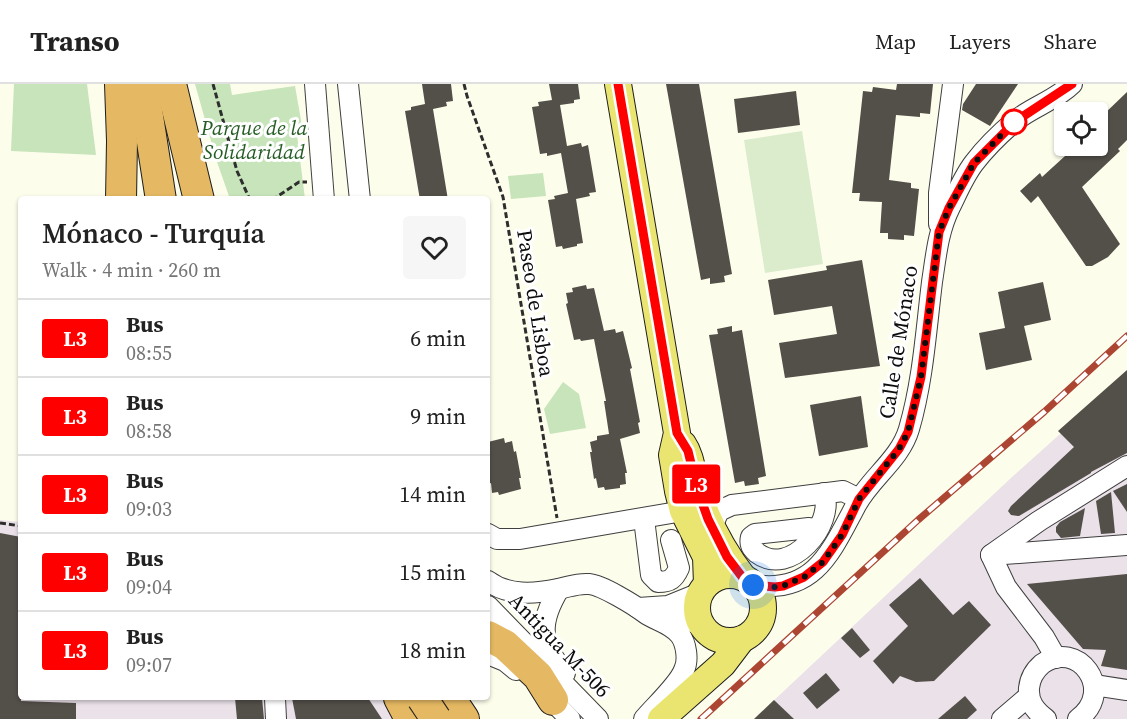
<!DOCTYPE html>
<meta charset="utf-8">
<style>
body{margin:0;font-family:"Source Serif 4",serif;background:#f6f6f6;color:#222;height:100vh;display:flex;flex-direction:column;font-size:22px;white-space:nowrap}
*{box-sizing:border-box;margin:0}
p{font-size:20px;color:#767676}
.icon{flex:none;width:33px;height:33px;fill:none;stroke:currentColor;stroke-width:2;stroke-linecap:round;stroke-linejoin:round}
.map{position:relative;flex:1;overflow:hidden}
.details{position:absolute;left:18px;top:112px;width:472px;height:504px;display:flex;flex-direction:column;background:#fff;border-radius:6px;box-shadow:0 2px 4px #0004}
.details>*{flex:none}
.badge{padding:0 12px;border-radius:4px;font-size:21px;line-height:39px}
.tools{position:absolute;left:1054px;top:18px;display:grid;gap:12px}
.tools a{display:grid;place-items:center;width:54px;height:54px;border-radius:6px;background:#fff;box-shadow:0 2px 4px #0004;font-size:30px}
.you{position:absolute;width:30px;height:30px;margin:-15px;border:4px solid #fff;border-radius:50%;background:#1a73e8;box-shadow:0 0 0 9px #1a73e833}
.map>.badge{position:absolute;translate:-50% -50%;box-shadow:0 0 0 3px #fff}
.round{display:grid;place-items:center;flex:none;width:63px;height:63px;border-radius:6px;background:#f6f6f6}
.overview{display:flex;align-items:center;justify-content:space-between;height:102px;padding:0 24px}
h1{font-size:28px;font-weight:600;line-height:45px}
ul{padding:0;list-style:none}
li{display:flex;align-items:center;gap:18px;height:78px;padding:0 24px;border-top:2px solid #e0e0e0}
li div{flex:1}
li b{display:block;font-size:22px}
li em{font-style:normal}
li .badge{min-width:66px;font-weight:700;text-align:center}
header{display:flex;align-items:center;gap:36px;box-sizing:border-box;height:84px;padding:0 30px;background:#fff;border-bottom:2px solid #e0e0e0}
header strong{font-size:28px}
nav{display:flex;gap:33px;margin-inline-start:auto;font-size:21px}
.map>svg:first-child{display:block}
</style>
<header>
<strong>Transo</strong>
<nav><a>Map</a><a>Layers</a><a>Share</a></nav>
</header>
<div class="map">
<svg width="1127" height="635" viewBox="0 0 1127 635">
<rect width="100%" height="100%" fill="#fdfdec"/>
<g fill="#eae1e9">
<polygon points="1127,290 1127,635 754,635 1012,393"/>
<polygon points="0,436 21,438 21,614 396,614 405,635 0,635"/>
</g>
<g fill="#c7e4ba">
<polygon points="14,0 87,0 96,71 11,67"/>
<polygon points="195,0 230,0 232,11 295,2 302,42 296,43 305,115 230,115 216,75"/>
<polygon points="543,89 546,112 511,115 508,92"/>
<polygon points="563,298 579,310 586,344 550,350 544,325"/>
</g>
<polygon fill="#daeccb" points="802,47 823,180 765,189 744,56"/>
<g fill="#534f49">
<polygon points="422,0 451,0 453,17 446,18 447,22 433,25 448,116 420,116 405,27 411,26 411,23 425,20"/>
<polygon points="549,0 578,0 580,15 574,16 574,19 560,21 567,62 581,59 582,63 588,61 596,108 589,109 590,112 576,115 583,159 577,160 577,162 563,165 562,162 556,163 548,116 555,115 554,112 568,109 561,69 547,72 547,69 540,70 532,23 539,22 538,18 552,16"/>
<polygon points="666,0 699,0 732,190 724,192 725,198 710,200 710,194 701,196"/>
<polygon points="897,0 933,0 930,30 920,29 920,33 896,31 889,96 911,99 911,104 919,105 914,152 904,151 904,156 888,155 888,149 880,149 882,118 859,117 860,109 852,109 863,7 872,8 873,3 896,6"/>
<polygon points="976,0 1018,0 990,42 962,26 963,20"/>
<polygon points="796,7 800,41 738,49 734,15"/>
<polygon points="1127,8 1127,56 1118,65 1120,67 1082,103 1120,160 1108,173 1092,182 1086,182 1038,112 1031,119 1020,107 1040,89 1042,93 1076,62 1098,62 1098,41 1103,36 1101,33"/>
<polygon points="862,176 880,282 785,294 779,259 837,250 832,222 774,231 768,196 827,186 826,182"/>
<polygon points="1043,198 1051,236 1024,242 1032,276 986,286 979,249 1005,244 998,208"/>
<polygon points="586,201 587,205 594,204 604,247 615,245 616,249 623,247 632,284 630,285 640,338 638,339 640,349 620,355 627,389 625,389 626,400 620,401 620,404 605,406 604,403 598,404 596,394 594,395 590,368 592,368 590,358 597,356 597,352 609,350 604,317 606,317 594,255 581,257 580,255 574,256 566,220 568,219 566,209 573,208 572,204"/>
<polygon points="732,242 732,248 742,246 766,392 758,394 759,400 745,402 744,397 735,399 709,251 718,250 717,245"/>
<polygon points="1127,286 1127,369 1091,388 1091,387 1091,389 1019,432 1011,431 1008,427 1011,422 1074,363 1058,347"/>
<polygon points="861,312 868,363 819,372 810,321"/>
<polygon points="504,354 505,359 512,357 514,368 516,367 521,394 519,394 521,405 499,411 498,408 492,409 491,399 488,400 488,358"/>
<polygon points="1127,400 1127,428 1113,407"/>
<polygon points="1111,408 1115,449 1101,450 1096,417"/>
<polygon points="1085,424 1080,452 1061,454 1056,448 1056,443 1060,438"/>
<polygon points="0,449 21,453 21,617 76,619 76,635 0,635"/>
<polygon points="1127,490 1127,586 1101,582 1106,566 1083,565 1027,500"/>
<polygon points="920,494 953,531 969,517 991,541 934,597 916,598 900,592 893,600 873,577 908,542 889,521"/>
<polygon points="852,544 870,566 860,574 841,554"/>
<polygon points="826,589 840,606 817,625 803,609"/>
<polygon points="965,612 977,626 967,635 938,635"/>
<polygon points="235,614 262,614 264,635 237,635"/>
<polygon points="292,614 368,614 382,635 296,635"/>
<polygon points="774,616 794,635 754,635"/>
</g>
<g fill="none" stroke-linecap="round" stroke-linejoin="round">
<defs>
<g id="minor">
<polyline points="315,0 324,116"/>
<polyline points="348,0 360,116"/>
<polyline points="939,140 939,109 953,0"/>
<path d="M644 435 651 491 658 498C670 498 674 495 679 484L671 456"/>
<polyline points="712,442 719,427 732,421 843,407 859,415"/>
<path d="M818 446 809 444 755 450 751 453C749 461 752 464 757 469 790 494 835 441 824 409"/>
<polyline points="488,450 497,455 520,455 683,427 697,430"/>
<polyline points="991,471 1127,461"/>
<path d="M488 497C508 512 534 510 558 505 569 503 577 499 589 500 602 501 634 521 645 529 656 537 671 539 680 551 686 559 689 576 684 586 679 600 654 623 644 635"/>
<path d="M754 501C814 510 831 468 855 423 869 395 900 376 909 345 923 297 926 247 932 198 936 172 938 147 950 123 957 109 964 92 974 79 984 66 1002 48 1015 37 1032 23 1056 16 1072 0"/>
<path d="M559 505C539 538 539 559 565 589"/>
<polyline points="488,522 598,635"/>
<polyline points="638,524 668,522 700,509"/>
<polyline points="656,532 676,533 702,541"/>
<polyline points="488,570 505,577 516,586"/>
<polyline points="1056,574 1044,553 1006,503 991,471 1039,437 1127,382"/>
<polyline points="1094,601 1127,606"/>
<polyline points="544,608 570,635"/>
<polyline points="275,614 276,635"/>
<polyline points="1002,635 1029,612"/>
<path d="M1046 635C1035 627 1028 618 1029 604 1030 594 1035 586 1042 580 1077 554 1117 606 1078 635"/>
</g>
<g id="major">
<polyline points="618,0 677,349 672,371 678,407 683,427 706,473 707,500"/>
<path d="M683 360C692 373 692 390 697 405 707 437 723 467 743 493"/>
<circle cx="730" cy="524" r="33"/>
<polyline points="661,635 723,580 742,555"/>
</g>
<g id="highway">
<polyline points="120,0 122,57 121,116"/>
<polyline points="143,0 161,116"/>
<polyline points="171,0 199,116"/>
<polyline points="488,552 505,561 538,592 553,616"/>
<polyline points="399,614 410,635"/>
<polyline points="450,614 464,635"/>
</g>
</defs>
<use href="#minor" stroke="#3f3f3f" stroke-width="22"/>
<use href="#major" stroke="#1d1d1d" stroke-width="28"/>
<use href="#highway" stroke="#1d1d1d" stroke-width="32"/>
<g stroke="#2e2e2e" stroke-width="3" stroke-dasharray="6 3" stroke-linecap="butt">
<polyline points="213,0 237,87 250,116"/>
<polyline points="464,0 467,12 503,113 557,434"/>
<polyline points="272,116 299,98 307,98"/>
<polyline points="0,439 21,442"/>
</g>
<use href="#minor" stroke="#fff" stroke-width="20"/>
<use href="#major" stroke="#eae470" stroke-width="26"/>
<use href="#highway" stroke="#e5b863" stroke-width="30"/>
<defs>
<polyline id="rail" points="701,635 918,436 1044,328 1127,252"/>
</defs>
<use href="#rail" stroke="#ad4533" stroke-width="7"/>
<use href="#rail" stroke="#fff" stroke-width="4.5" stroke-dasharray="14" stroke-linecap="butt"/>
<defs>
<polyline id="highway-bridge" points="422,614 436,635"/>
</defs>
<use href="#highway-bridge" stroke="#1d1d1d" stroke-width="32" stroke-linecap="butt"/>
<use href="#highway-bridge" stroke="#e5b863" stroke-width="30"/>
</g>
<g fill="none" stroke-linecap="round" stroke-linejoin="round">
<defs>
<polyline id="line" points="618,0 677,349 688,367 697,404 708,435 727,473 743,494 753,501 775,503 783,502 804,493 823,478 842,451 859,415 899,365 908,348 921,293 939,148 949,124 974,79 1016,37 1072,0"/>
</defs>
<use href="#line" stroke="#fff" stroke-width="14"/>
<use href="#line" stroke="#f00" stroke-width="9"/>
<polyline stroke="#0c0c0c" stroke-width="6" stroke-dasharray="0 10.8" points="753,501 775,503 783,502 804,493 823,478 842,451 859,415 899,365 908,348 921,293 939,148 949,124 974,79 1014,38"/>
</g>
<circle fill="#fff" stroke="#f00" stroke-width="3" cx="1014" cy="38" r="12"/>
<g text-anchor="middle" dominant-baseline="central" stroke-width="6" stroke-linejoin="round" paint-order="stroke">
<g font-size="21" font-style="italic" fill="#245c23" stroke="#fff">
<text x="254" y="43">Parque de la<tspan x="254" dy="24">Solidaridad</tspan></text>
</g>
<g font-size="21" fill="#0c0c0c" stroke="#fff">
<text transform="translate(536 219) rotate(81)">Paseo de Lisboa</text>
<text transform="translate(898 258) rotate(-81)">Calle de Mónaco</text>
<text transform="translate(560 561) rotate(46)">Antigua M-506</text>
</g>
</g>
</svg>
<div class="tools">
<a><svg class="icon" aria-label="locate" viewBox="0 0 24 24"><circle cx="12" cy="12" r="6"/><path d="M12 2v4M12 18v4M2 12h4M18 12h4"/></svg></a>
</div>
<div class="you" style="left:753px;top:501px"></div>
<b class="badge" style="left:696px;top:400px;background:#f00;color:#fff">L3</b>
<section class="details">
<div class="overview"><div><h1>Mónaco - Turquía</h1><p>Walk · 4 min · 260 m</p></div><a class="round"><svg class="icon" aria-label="heart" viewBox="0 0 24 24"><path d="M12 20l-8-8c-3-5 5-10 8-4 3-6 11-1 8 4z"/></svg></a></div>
<ul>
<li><span class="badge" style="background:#f00;color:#fff">L3</span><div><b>Bus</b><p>08:55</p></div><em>6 min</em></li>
<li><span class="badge" style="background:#f00;color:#fff">L3</span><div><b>Bus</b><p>08:58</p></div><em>9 min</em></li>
<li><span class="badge" style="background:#f00;color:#fff">L3</span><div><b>Bus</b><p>09:03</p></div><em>14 min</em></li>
<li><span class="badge" style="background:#f00;color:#fff">L3</span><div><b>Bus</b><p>09:04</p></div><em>15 min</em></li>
<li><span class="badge" style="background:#f00;color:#fff">L3</span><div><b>Bus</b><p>09:07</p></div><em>18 min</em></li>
</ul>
</section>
</div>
